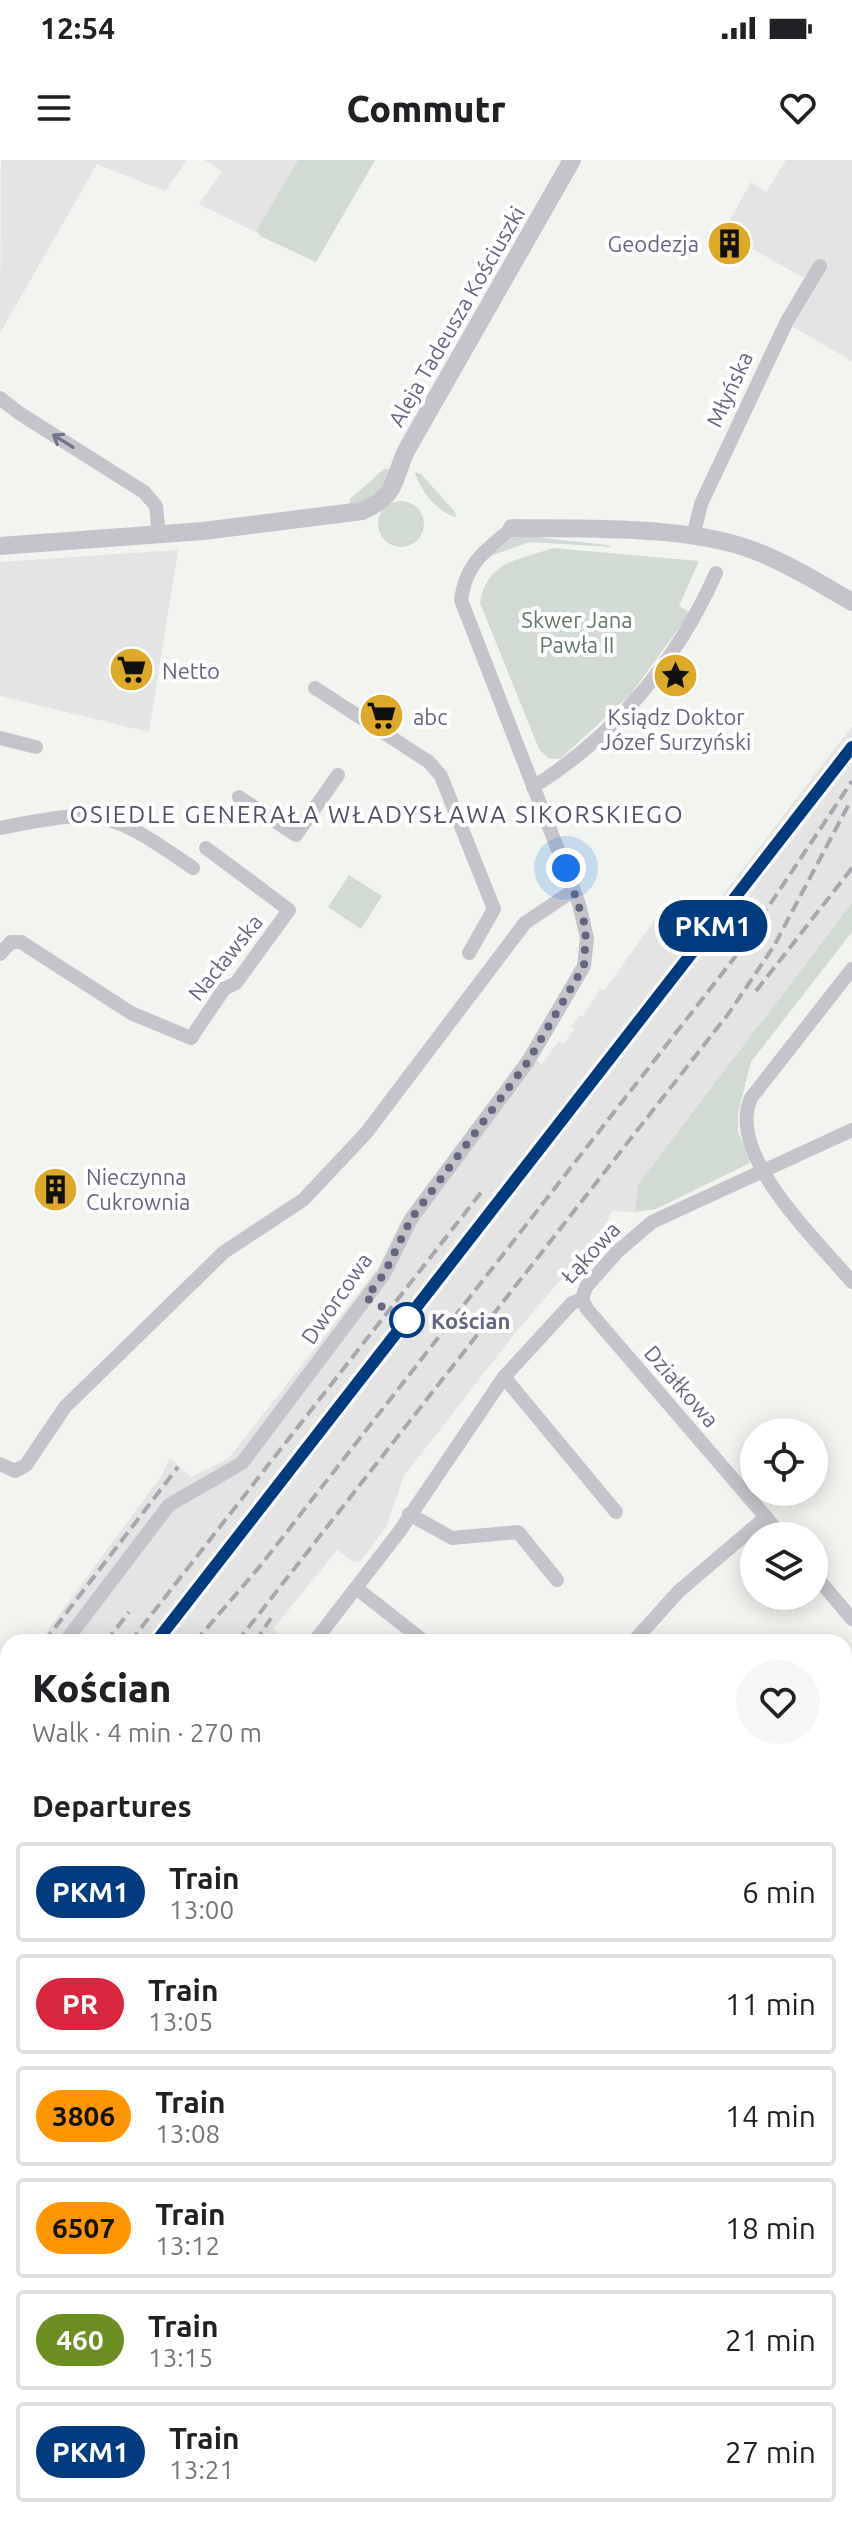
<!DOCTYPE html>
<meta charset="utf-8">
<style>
body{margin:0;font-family:Ubuntu,sans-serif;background:#f6f6f6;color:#202124;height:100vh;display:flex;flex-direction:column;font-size:30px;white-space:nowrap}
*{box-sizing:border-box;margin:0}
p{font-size:26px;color:#757577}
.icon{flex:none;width:44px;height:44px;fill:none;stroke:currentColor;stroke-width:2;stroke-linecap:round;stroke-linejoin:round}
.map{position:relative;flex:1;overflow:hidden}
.details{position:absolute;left:0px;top:1474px;width:852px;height:898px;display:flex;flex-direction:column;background:#fff;border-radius:24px 24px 0 0;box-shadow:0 4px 20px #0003}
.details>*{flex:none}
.badge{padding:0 16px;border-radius:26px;font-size:28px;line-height:52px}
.tools{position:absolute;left:740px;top:1258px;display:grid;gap:16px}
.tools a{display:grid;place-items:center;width:88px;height:88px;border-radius:50%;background:#fff;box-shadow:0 4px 20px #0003;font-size:40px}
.you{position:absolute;width:40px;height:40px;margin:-20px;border:6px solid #fff;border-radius:50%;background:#1a73e8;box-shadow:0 0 0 12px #1a73e833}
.map>.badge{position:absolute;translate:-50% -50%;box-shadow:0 0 0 4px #fff}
h2{padding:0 32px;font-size:30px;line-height:72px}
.round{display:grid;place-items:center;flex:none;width:84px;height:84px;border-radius:42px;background:#f6f6f6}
.head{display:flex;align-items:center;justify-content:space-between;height:136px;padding:0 32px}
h1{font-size:38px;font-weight:800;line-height:60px}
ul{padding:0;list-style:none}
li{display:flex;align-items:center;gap:24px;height:100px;margin:0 16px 12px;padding:0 16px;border:4px solid #e0e0e0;border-radius:8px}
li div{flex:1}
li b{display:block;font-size:30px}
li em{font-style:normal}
li .badge{min-width:88px;font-weight:700;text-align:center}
.status{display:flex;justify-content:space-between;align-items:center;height:56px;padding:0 40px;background:#fff;direction:ltr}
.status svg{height:22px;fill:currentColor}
header{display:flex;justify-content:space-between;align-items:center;height:104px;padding:0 32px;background:#fff;font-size:36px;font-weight:800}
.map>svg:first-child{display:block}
</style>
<div class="status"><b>12:54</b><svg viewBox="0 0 49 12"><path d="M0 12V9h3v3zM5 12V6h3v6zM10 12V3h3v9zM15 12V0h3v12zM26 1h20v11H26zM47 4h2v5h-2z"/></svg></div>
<header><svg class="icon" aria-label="menu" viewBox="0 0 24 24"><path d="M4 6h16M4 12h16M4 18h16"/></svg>Commutr<svg class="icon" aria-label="heart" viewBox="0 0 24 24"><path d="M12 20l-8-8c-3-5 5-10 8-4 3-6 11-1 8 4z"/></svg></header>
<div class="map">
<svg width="852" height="2371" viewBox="0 0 852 2371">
<rect width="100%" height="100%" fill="#f2f4f0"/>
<g fill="#e3e4e3">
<polygon points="1,0 187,0 165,31 97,4 0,173"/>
<polygon points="205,0 375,0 316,102 199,44 222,12"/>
<polygon points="786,0 852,0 852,201 781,160 804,118 723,72 751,22 766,32"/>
<polygon points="178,390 149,572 0,536 0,402"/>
<polygon points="852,566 852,743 638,1024 635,1052 612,1051 603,1071 515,1173 404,1316 386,1367 362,1400 354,1402 337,1390 273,1469 282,1477 278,1482 39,1482 162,1315 170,1298 191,1317 228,1299 379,1107 402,1059 525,893 542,904 559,881 563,884 575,869 571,866 580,855 583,856 600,829 604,831 656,758 687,782"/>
<polygon points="8,1527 8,1760 0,1763 0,1540"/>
</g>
<g fill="#d1dbd3">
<polygon points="298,0 375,0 316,102 260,76 257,70"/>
<polygon points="384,309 394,309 378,333 349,349 350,339"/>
<path d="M415 312 421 314 455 352 456 357C438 353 419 330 415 312Z"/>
<circle cx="401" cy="364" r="23"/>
<polygon points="516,375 608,385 611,387 530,382 490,396"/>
<path d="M553 388 699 401 679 446 690 453 630 535 560 599 548 598 539 589 480 443C487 401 518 400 553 388Z"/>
<polygon points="349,715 382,736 361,769 328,747"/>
<polygon points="852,743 852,772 751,902 738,953 738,971 750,1003 656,1049 635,1052 638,1024"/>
</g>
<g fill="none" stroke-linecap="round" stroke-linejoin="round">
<g stroke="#c4c4ca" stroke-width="14">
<polyline points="0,238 19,253 144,332 156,346 159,375"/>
<polyline points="693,377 701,344 787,161 820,106"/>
<polyline points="315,528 429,602 441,616 494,749 469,793"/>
<polyline points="0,578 36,587"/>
<path d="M533 627C615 576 677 501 716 413"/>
<polyline points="239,637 296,675 338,615"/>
<path d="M0 668C101 648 108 649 193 708"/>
<polyline points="0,794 11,782 21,782 131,853 191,878 224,829 236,823 289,750 206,688"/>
<path d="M852 809 751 938C725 995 818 1081 852 1122"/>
<polyline points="582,1139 586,1127 617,1092 652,1062 852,970"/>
<polyline points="582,1139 587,1149 782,1376"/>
<polyline points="504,1217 616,1352"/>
<polyline points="0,1304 15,1311 26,1305 65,1247 224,1092 303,1040 366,973 525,763 574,730"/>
<polyline points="409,1354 452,1378 518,1372 557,1420"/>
<polyline points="814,1414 852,1459"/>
<polyline points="356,1428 425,1482"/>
<path d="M65 1482 169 1345 242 1303 384 1114 411 1059 527 903 584 806 587 778 579 744 461 440C466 402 485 392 512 368"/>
<polyline points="314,1482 399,1372 504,1217 572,1143 582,1139"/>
<polyline points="633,1482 679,1431 766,1357"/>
<polyline points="844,1567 852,1564"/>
<polyline points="0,1584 8,1570"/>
<polyline points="435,2364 441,2371"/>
<polyline points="562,2371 564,2364"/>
</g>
<g stroke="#c4c4ca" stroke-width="18">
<path d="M512 368C583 369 690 365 755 391 789 404 821 424 852 442"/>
<path d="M0 386 203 371 362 351C398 335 392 322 406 291L572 0"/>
</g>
<g stroke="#a6a7af" stroke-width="4" stroke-dasharray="12 6" stroke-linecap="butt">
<polyline points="756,831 852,708"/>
<polyline points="44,1482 178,1307"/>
<polyline points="106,1482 129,1452"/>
<polyline points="130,1482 483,1030"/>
<polyline points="156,1482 852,587"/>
<polyline points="195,1482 261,1405 735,797 852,621"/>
<polyline points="237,1482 729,853 774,786 850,642"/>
<polyline points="255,1482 271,1458"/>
<polyline points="0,1549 8,1536"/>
<polyline points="0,1620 8,1609"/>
<polyline points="0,1649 8,1639"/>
<polyline points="0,1666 8,1656"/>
<polyline points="0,1684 8,1673"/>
<polyline points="0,1717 8,1707"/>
</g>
</g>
<defs><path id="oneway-shaft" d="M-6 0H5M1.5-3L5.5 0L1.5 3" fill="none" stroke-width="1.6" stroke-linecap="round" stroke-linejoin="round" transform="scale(2)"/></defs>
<use stroke="#72748b" href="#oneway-shaft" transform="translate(63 281) rotate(-148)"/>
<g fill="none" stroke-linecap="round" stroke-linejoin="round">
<defs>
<polyline id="line" points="156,1482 852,587"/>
</defs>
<use href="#line" stroke="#fff" stroke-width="18"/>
<use href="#line" stroke="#003b80" stroke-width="12"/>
<polyline stroke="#646680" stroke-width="8" stroke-dasharray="0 14.4" points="407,1160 366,1138 384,1114 411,1059 527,903 584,806 586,768 566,708"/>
</g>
<defs>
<symbol id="building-disc" viewBox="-11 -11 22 22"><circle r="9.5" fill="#dda927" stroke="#fff"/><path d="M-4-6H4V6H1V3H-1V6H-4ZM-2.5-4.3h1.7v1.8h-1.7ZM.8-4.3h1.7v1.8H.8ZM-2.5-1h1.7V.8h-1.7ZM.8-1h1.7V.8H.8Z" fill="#111"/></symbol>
<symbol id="supermarket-disc" viewBox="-11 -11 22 22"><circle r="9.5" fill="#dda927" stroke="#fff"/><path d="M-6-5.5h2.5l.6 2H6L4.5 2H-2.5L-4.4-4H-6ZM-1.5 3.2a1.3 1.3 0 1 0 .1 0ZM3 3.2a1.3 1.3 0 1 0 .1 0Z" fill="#111"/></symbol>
<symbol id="sight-disc" viewBox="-11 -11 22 22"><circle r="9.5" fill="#dda927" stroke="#fff"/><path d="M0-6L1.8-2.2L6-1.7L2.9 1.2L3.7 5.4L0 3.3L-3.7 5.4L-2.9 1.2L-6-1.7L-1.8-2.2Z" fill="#111"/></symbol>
</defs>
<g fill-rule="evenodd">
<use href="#building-disc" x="704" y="58" width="51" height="51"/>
<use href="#supermarket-disc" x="106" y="484" width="51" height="51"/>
<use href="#sight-disc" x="650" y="490" width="51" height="51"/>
<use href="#supermarket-disc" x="356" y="530" width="51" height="51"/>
<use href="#building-disc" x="30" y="1004" width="51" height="51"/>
</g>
<circle fill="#fff" stroke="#003b80" stroke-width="4" cx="407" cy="1160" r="16"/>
<g text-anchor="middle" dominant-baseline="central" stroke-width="8" stroke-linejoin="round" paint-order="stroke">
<g font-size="22" fill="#646680" stroke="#fff" text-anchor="start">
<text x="699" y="83" text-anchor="end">Geodezja</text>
<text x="162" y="510">Netto</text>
<text x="413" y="556">abc</text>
<text x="676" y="556" text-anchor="middle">Ksiądz Doktor<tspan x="676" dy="25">Józef Surzyński</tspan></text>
<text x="86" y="1016">Nieczynna<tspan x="86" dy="25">Cukrownia</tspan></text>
</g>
<g font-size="22" fill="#646680" stroke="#fff">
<text transform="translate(456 156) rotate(-60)">Aleja Tadeusza Kościuszki</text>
<text transform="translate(729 229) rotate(-65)">Młyńska</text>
<text transform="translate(225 797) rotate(-51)">Nacławska</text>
<text transform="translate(590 1092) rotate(-47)">Łąkowa</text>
<text transform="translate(336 1138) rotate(-55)">Dworcowa</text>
<text transform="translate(682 1226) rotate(49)">Działkowa</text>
</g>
<g font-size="22" fill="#627868" stroke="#fff">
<text x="577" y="459">Skwer Jana<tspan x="577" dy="25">Pawła II</tspan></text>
</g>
<g font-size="22" font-weight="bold" fill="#646680" stroke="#fff" text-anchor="start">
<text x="431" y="1160">Kościan</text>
</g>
<g font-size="24" letter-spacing="2" fill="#515366" stroke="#fff">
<text x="377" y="654">OSIEDLE GENERAŁA WŁADYSŁAWA SIKORSKIEGO</text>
</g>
</g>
</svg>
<div class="tools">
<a><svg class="icon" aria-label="locate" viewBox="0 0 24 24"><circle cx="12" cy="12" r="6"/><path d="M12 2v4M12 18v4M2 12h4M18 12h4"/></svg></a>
<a><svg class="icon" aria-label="layers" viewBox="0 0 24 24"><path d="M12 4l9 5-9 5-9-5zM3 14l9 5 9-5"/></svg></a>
</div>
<div class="you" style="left:566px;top:708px"></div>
<b class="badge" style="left:713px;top:766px;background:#003b80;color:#fff">PKM1</b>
<section class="details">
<div class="head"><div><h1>Kościan</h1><p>Walk · 4 min · 270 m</p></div><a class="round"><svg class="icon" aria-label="heart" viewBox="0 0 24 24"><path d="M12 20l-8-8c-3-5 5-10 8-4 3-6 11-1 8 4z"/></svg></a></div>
<h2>Departures</h2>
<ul>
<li><span class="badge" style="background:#003b80;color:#fff">PKM1</span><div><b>Train</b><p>13:00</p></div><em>6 min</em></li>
<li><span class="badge" style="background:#d7263d;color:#fff">PR</span><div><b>Train</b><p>13:05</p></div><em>11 min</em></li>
<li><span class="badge" style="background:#ff9500;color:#111">3806</span><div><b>Train</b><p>13:08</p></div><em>14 min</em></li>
<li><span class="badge" style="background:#ff9500;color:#111">6507</span><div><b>Train</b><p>13:12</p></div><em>18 min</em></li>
<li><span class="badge" style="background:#6b8e23;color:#fff">460</span><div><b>Train</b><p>13:15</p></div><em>21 min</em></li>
<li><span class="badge" style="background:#003b80;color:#fff">PKM1</span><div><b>Train</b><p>13:21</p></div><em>27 min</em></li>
</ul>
</section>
</div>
